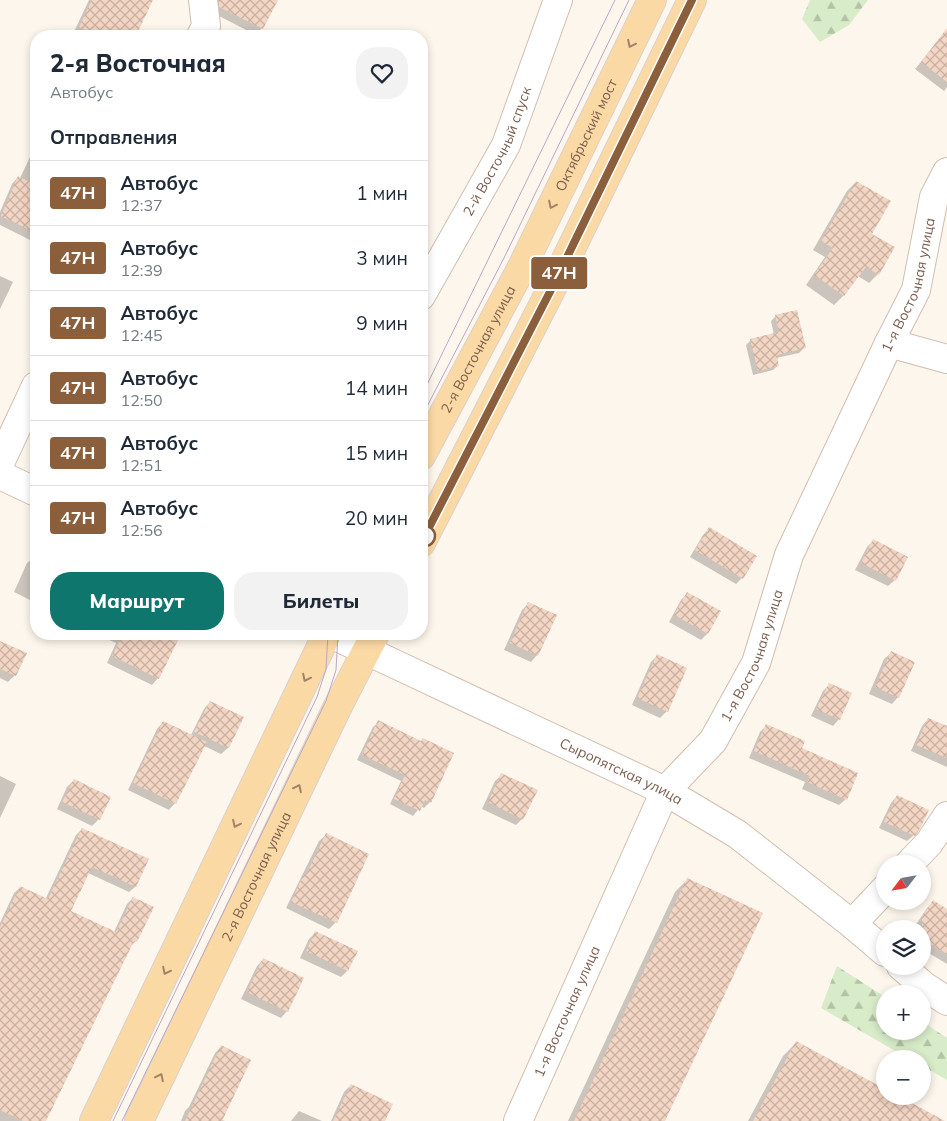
<!DOCTYPE html>
<html lang="ru">
<meta charset="utf-8">
<style>
body{margin:0;font-family:Mulish,sans-serif;background:#f2f2f3;color:#1f2937;height:100vh;display:flex;flex-direction:column;font-size:19px;white-space:nowrap}
*{box-sizing:border-box;margin:0}
p{font-size:16px;color:#747a83}
.icon{flex:none;width:28px;height:28px;fill:none;stroke:currentColor;stroke-width:2;stroke-linecap:round;stroke-linejoin:round}
.map{position:relative;flex:1;overflow:hidden}
.side{position:absolute;left:30px;top:30px;width:398px;height:610px;display:flex;flex-direction:column;background:#fff;border-radius:20px;box-shadow:0 2px 8px #0003}
.side>*{flex:none}
.badge{padding:0 10px;border-radius:4px;font-size:18px;line-height:32px}
.needle{width:32px;rotate:239deg}
.fabs{position:absolute;left:876px;top:855px;display:grid;gap:10px}
.fabs a{display:grid;place-items:center;width:55px;height:55px;border-radius:50%;background:#fff;box-shadow:0 2px 8px #0003;font-size:25px}
.map>.badge{position:absolute;translate:-50% -50%;box-shadow:0 0 0 2px #fff}
h2{padding:0 20px;font-size:19px;line-height:45px}
.round{display:grid;place-items:center;flex:none;width:52px;height:52px;border-radius:20px;background:#f2f2f3}
.head{display:flex;align-items:center;justify-content:space-between;height:85px;padding:0 20px}
h1{font-size:24px;font-weight:800;line-height:38px}
.button{display:flex;gap:10px;margin-top:auto;padding:10px 20px}
.button a{flex:1;height:58px;border-radius:20px;background:#0f766e;color:#fff;font-size:20px;font-weight:800;line-height:58px;text-align:center}
.button a+a{background:#f2f2f3;color:#1f2937}
ul{padding:0;list-style:none}
li{display:flex;align-items:center;gap:15px;height:65px;padding:0 20px;border-top:1px solid #e0e1e3}
li div{flex:1}
li b{display:block;font-size:19px}
li em{font-style:normal}
li .badge{min-width:55px;font-weight:700;text-align:center}
.map>svg:first-child{display:block}
</style>
<div class="map">
<svg width="947" height="1121" viewBox="0 0 947 1121">
<defs>
<pattern id="forest-firs" width="22" height="20" patternUnits="userSpaceOnUse" patternTransform="scale(1.25)"><rect width="22" height="20" fill="#d8ecc9"/><path d="M5 1l3.5 6h-7zM16 11l3.5 6h-7z" fill="#b4c2a5"/></pattern>
<pattern id="building-cross-hatch" width="8" height="8" patternUnits="userSpaceOnUse" patternTransform="scale(1.25)"><rect width="8" height="8" fill="#f3d5c3"/><path d="M0 0l8 8M0 8l8-8" fill="none" stroke="#cab0a1"/></pattern>
</defs>
<rect width="100%" height="100%" fill="#fdf6ec"/>
<g fill="url(#forest-firs)">
<polygon points="810,0 868,0 849,25 820,42 802,19"/>
<polygon points="837,966 885,997 885,1031 922,1031 923,1022 947,1038 947,1080 923,1066 922,1059 909,1059 821,1008"/>
</g>
<g fill="#0003">
<polygon points="89,0 152,0 135,36 79,36 73,34"/>
<polygon points="210,0 276,0 262,28 256,35 213,13"/>
<polygon points="941,38 947,43 947,87 944,91 915,69"/>
<polygon points="36,151 36,233 30,240 0,225 0,212 12,184 18,177 20,178 30,157"/>
<polygon points="856,182 870,234 878,274 869,283 858,276 843,296 834,305 806,285 825,257 813,250 847,191"/>
<polygon points="0,276 13,282 0,309"/>
<polygon points="776,316 804,348 799,353 776,358 778,365 773,370 753,375 746,345 751,340 774,335 771,321"/>
<polygon points="709,529 742,578 736,584 690,557 703,535"/>
<polygon points="873,541 895,580 888,586 855,570 867,547"/>
<polygon points="34,557 36,558 36,603 14,592 27,563"/>
<polygon points="687,594 707,634 701,640 669,622 681,600"/>
<polygon points="529,603 537,655 531,662 504,650 522,610"/>
<polygon points="96,634 180,634 158,678 152,685 107,663 116,643"/>
<polygon points="0,642 25,654 15,675 8,682 0,678"/>
<polygon points="891,653 898,697 892,704 869,694 884,659"/>
<polygon points="657,656 686,668 667,711 660,718 632,705 651,662"/>
<polygon points="830,684 839,719 833,726 811,716 823,691"/>
<polygon points="210,702 242,718 228,748 221,754 204,746 175,803 169,810 128,790 157,729 163,722 191,735 204,709"/>
<polygon points="928,719 947,728 947,767 911,751 922,726"/>
<polygon points="379,722 421,742 453,754 430,802 424,808 421,806 413,816 390,804 401,781 357,760 373,727"/>
<polygon points="766,726 846,799 839,805 802,789 805,782 749,758 760,732"/>
<polygon points="502,775 522,819 516,825 482,809 495,781"/>
<polygon points="0,776 16,784 0,818"/>
<polygon points="74,780 99,819 92,826 57,809 67,787"/>
<polygon points="897,796 914,835 907,841 879,828 891,803"/>
<polygon points="82,829 147,860 135,887 129,892 88,873 70,911 114,932 127,904 133,898 136,941 129,948 45,1121 0,1121 0,923 14,893 20,888 45,900 76,835"/>
<polygon points="326,835 336,922 329,929 286,908 319,841"/>
<polygon points="688,879 664,1121 568,1121 675,892"/>
<polygon points="933,902 947,910 947,964 922,949 922,929 913,929 927,908"/>
<polygon points="316,932 356,952 347,971 341,977 300,958 309,939"/>
<polygon points="263,960 287,1011 281,1018 241,999 257,966"/>
<polygon points="796,1043 885,1090 885,1096 942,1121 748,1121 783,1056"/>
<polygon points="221,1047 222,1120 225,1121 181,1121 185,1111 189,1107 215,1053"/>
<polygon points="351,1085 384,1121 331,1121 344,1092"/>
<polygon points="299,1111 322,1121 291,1121"/>
</g>
<g fill="url(#building-cross-hatch)">
<polygon points="92,0 153,0 136,36 99,36 79,27"/>
<polygon points="219,0 278,0 263,29 219,7"/>
<polygon points="947,28 947,82 921,62"/>
<polygon points="18,176 36,185 36,233 1,216"/>
<polygon points="856,181 891,201 872,234 895,247 879,275 866,267 844,296 814,275 833,248 821,241"/>
<polygon points="797,310 806,348 777,355 779,366 758,371 750,339 779,332 775,315"/>
<polygon points="709,527 757,556 743,579 695,550"/>
<polygon points="873,539 908,557 896,581 861,563"/>
<polygon points="687,592 721,611 708,634 674,615"/>
<polygon points="528,602 557,615 538,656 510,643"/>
<polygon points="123,634 181,634 159,679 112,656"/>
<polygon points="0,641 27,653 16,676 0,669"/>
<polygon points="891,651 915,662 899,698 875,687"/>
<polygon points="657,654 687,668 668,712 637,698"/>
<polygon points="829,683 852,693 840,720 816,709"/>
<polygon points="210,701 244,717 229,748 194,732"/>
<polygon points="928,718 947,726 947,758 916,745"/>
<polygon points="378,720 421,741 423,738 454,753 431,803 425,800 420,811 394,799 405,775 362,755"/>
<polygon points="163,721 207,742 176,804 133,783"/>
<polygon points="766,724 805,741 802,748 858,773 847,800 807,782 810,776 754,751"/>
<polygon points="501,773 538,790 523,820 488,802"/>
<polygon points="74,779 111,797 100,820 62,802"/>
<polygon points="897,795 929,810 921,827 915,836 884,822"/>
<polygon points="82,828 149,859 136,887 92,867 71,911 116,932 133,897 154,907 137,942 134,941 46,1121 23,1121 0,1110 0,927 20,886 48,899"/>
<polygon points="326,833 369,854 337,923 291,902 304,874 306,875"/>
<polygon points="687,878 763,913 665,1121 574,1121"/>
<polygon points="933,900 947,909 947,954 922,939 922,916"/>
<polygon points="315,931 358,951 348,971 306,951"/>
<polygon points="263,958 304,978 288,1012 247,992"/>
<polygon points="796,1041 885,1089 885,1096 899,1096 945,1121 753,1121"/>
<polygon points="221,1045 251,1060 222,1121 185,1121"/>
<polygon points="351,1084 393,1104 385,1121 333,1121"/>
</g>
<g fill="none" stroke-linecap="round" stroke-linejoin="round">
<defs>
<g id="minor">
<polyline points="201,36 206,26 203,0"/>
<path id="s1" d="M421 296 506 145 558 0"/>
<polyline points="889,343 947,359"/>
<polyline points="0,463 36,386"/>
<polyline points="0,475 36,492"/>
<path id="s2" d="M331 634 665 791 737 834 852 924 885 952"/>
<polyline points="909,864 929,843 947,816"/>
<polyline points="852,924 885,889"/>
<polyline points="901,966 924,986 947,1001"/>
<path id="s3" d="M518 1121 665 791 713 741 756 663 789 555 889 343 916 290 934 197 947 172"/>
</g>
<g id="major">
<path id="s4" d="M421 456 521 269 652 0"/>
<polyline points="421,543 554,284 692,0"/>
<polyline points="94,1121 327,634"/>
<path id="s5" d="M139 1121 338 706 375 634"/>
</g>
</defs>
<use href="#minor" stroke="#d1beb0" stroke-width="30"/>
<use href="#major" stroke="#dad1cd" stroke-width="30"/>
<use href="#minor" stroke="#fff" stroke-width="28"/>
<use href="#major" stroke="#fbd9a5" stroke-width="28"/>
<g stroke="#b9a8c9" stroke-width="1">
<polyline points="421,397 615,0"/>
<polyline points="421,418 504,258 629,0"/>
<polyline points="113,1121 317,697 326,669 328,634"/>
<polyline points="122,1121 326,701 336,670 338,634"/>
</g>
</g>
<defs><path id="oneway-chevron" d="M-2-3.5L2.5 0L-2 3.5" fill="none" stroke-width="1.6" stroke-linecap="round" stroke-linejoin="round" transform="scale(1.25)"/></defs>
<g stroke="#a18267">
<use href="#oneway-chevron" transform="translate(631 44) rotate(116)"/>
<use href="#oneway-chevron" transform="translate(552 205) rotate(116)"/>
<use href="#oneway-chevron" transform="translate(306 678) rotate(116)"/>
<use href="#oneway-chevron" transform="translate(298 788) rotate(-64)"/>
<use href="#oneway-chevron" transform="translate(236 824) rotate(116)"/>
<use href="#oneway-chevron" transform="translate(166 971) rotate(116)"/>
<use href="#oneway-chevron" transform="translate(160 1077) rotate(-64)"/>
</g>
<g fill="none" stroke-linecap="round" stroke-linejoin="round">
<defs>
<polyline id="line" points="421,543 554,284 692,0"/>
</defs>
<use href="#line" stroke="#fff" stroke-width="11"/>
<use href="#line" stroke="#8b5e3c" stroke-width="8"/>
</g>
<circle fill="#fff" stroke="#8b5e3c" stroke-width="2.5" cx="425" cy="536" r="10"/>
<g text-anchor="middle" dominant-baseline="central" stroke-width="4.5" stroke-linejoin="round" paint-order="stroke">
<g font-size="14" fill="#7a5c4d" stroke="#fffaf3">
<text stroke="none"><textPath href="#s4" startOffset="361">Октябрьский мост</textPath></text>
<text stroke="none"><textPath href="#s1" startOffset="164">2-й Восточный спуск</textPath></text>
<text stroke="none"><textPath href="#s3" startOffset="929">1-я Восточная улица</textPath></text>
<text stroke="none"><textPath href="#s4" startOffset="121">2-я Восточная улица</textPath></text>
<text stroke="none"><textPath href="#s3" startOffset="525">1-я Восточная улица</textPath></text>
<text stroke="none"><textPath href="#s2" startOffset="321">Сыропятская улица</textPath></text>
<text stroke="none"><textPath href="#s5" startOffset="271">2-я Восточная улица</textPath></text>
<text stroke="none"><textPath href="#s3" startOffset="120">1-я Восточная улица</textPath></text>
</g>
</g>
</svg>
<div class="fabs">
<a><svg class="needle" viewBox="-14 -14 28 28"><path d="M0-13l5 13h-10z" fill="#e53935"/><path d="M0 13l5-13h-10z" fill="#747a83"/></svg></a>
<a><svg class="icon" aria-label="layers" viewBox="0 0 24 24"><path d="M12 4l9 5-9 5-9-5zM3 14l9 5 9-5"/></svg></a>
<a>+</a>
<a>−</a>
</div>
<b class="badge" style="left:559px;top:273px;background:#8b5e3c;color:#fff">47Н</b>
<section class="side">
<div class="head"><div><h1>2-я Восточная</h1><p>Автобус</p></div><a class="round"><svg class="icon" aria-label="heart" viewBox="0 0 24 24"><path d="M12 20l-8-8c-3-5 5-10 8-4 3-6 11-1 8 4z"/></svg></a></div>
<h2>Отправления</h2>
<ul>
<li><span class="badge" style="background:#8b5e3c;color:#fff">47Н</span><div><b>Автобус</b><p>12:37</p></div><em>1 мин</em></li>
<li><span class="badge" style="background:#8b5e3c;color:#fff">47Н</span><div><b>Автобус</b><p>12:39</p></div><em>3 мин</em></li>
<li><span class="badge" style="background:#8b5e3c;color:#fff">47Н</span><div><b>Автобус</b><p>12:45</p></div><em>9 мин</em></li>
<li><span class="badge" style="background:#8b5e3c;color:#fff">47Н</span><div><b>Автобус</b><p>12:50</p></div><em>14 мин</em></li>
<li><span class="badge" style="background:#8b5e3c;color:#fff">47Н</span><div><b>Автобус</b><p>12:51</p></div><em>15 мин</em></li>
<li><span class="badge" style="background:#8b5e3c;color:#fff">47Н</span><div><b>Автобус</b><p>12:56</p></div><em>20 мин</em></li>
</ul>
<div class="button"><a>Маршрут</a><a>Билеты</a></div>
</section>
</div>
